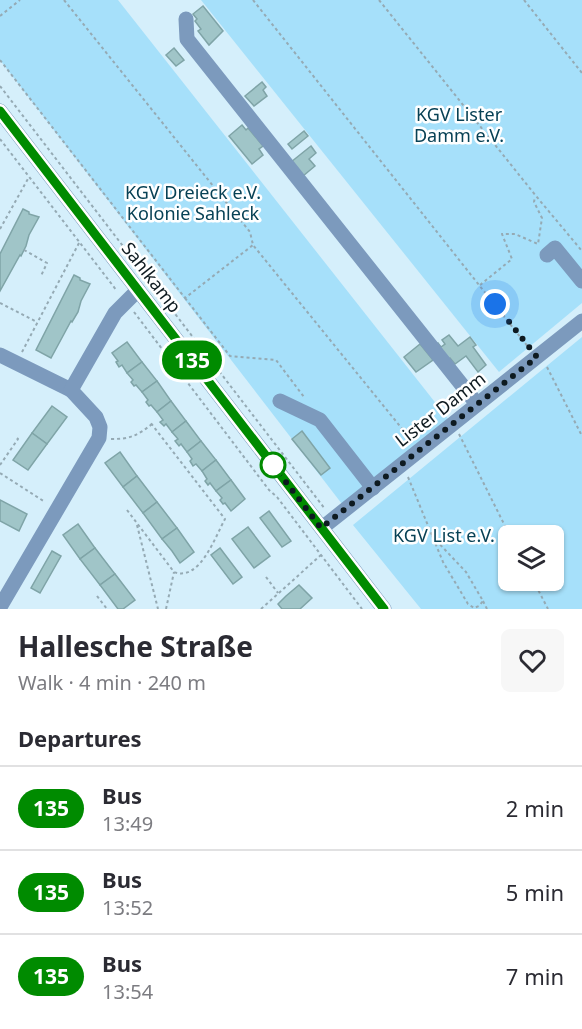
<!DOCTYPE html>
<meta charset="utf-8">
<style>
body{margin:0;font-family:"Noto Sans",sans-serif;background:#f7f7f7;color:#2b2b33;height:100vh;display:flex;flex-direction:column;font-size:22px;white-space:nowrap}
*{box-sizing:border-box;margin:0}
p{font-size:20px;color:#7c7c81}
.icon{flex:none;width:33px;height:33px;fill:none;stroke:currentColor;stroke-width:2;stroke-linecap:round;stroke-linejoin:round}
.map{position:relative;height:609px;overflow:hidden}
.side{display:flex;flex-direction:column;background:#fff;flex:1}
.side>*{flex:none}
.badge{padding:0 12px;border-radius:20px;font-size:21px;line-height:39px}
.fabs{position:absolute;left:498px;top:525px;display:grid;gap:12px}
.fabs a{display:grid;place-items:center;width:66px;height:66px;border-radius:9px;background:#fff;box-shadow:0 2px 4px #0004;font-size:30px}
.you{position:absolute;width:30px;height:30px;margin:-15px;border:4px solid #fff;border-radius:50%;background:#1a73e8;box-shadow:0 0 0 9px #1a73e833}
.map>.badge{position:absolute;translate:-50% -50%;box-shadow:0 0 0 3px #fff}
h2{padding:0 18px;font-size:22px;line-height:54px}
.round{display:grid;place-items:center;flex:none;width:63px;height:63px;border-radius:9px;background:#f7f7f7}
.headline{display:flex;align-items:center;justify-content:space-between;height:102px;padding:0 18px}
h1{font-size:28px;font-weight:700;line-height:45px}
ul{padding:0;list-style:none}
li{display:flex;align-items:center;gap:18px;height:84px;padding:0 18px;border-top:2px solid #e1e1e2}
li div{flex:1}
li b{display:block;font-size:22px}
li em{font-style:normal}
li .badge{min-width:66px;font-weight:700;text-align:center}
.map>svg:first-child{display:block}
</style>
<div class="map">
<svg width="582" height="609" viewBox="0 0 582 609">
<rect width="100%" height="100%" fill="#d5effb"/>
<g fill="#a6e0fa" fill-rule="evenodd">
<polygon points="0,0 118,0 449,420 342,504 0,60"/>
<polygon points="201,0 582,0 582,303 499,372"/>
<path d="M582 337V609H421L353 525ZM508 536H554V580H508Z"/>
</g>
<g fill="#a0c5c8" stroke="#7fa4a7" stroke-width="1.5">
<polygon points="203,6 223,31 209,45 198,31 201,29 195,21 197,19 193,14"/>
<polygon points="174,48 184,60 176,66 166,55"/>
<polygon points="262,82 266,87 263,90 267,96 254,106 245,96"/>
<polygon points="242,125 246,130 248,128 263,146 259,149 263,155 252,164 229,136"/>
<polygon points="304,131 308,136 292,149 288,144"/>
<polygon points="311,146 316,153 309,159 315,166 303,176 291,162"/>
<polygon points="23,209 29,212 29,214 39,217 29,235 26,246 21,256 20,255 0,291 0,254"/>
<polygon points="74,275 80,278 80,280 90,284 81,301 78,312 72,322 71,321 64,334 51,358 36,350"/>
<polygon points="449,335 458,346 470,337 476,345 473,347 486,365 478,372 466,356 455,364 450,358 446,361 435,345 438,343 441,347 445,344 442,340"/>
<polygon points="127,342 142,362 127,373 122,365 119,367 116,362 118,361 112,353"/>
<polygon points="420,344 433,360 416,372 404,357"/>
<polygon points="142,362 157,381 142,392 136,385 134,386 131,382 133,380 127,373"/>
<polygon points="157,381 171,401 157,412 151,405 149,406 146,402 148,400 142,392"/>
<polygon points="171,401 186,421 172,432 166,424 164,426 160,422 163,420 157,412"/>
<polygon points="52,406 67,417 47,444 32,433"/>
<polygon points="186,421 201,441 187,452 181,444 179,446 175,441 178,439 172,432"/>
<polygon points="302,431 330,468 321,475 292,439"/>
<polygon points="32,433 47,444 28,470 13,460"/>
<polygon points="201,441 216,460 202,471 196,464 193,466 190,461 192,459 187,452"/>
<polygon points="120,452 137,476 123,487 105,463"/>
<polygon points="216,460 231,480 216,491 210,483 208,485 205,481 207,479 202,471"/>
<polygon points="137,476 157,502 143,513 123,487"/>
<polygon points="231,480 245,499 231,511 225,503 223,504 220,500 222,498 216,491"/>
<polygon points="0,500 27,514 19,531 0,521"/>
<polygon points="157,502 177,528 162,539 143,513"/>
<polygon points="269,511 291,541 282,547 260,518"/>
<polygon points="78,524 95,548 80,559 63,535"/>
<polygon points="248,527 270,556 254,568 232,539"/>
<polygon points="177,528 194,552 180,563 172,551 162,539"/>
<polygon points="95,548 115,574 100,585 80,559"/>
<polygon points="220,548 242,577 233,584 211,555"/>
<polygon points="52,551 61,556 40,593 31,588"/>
<polygon points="115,574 135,600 123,609 118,609 100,585"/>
<polygon points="299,585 312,598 300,609 282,609 278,604 286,596"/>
</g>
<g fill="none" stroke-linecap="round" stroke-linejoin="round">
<g stroke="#95aab4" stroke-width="2" stroke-dasharray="3 3" stroke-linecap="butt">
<polyline points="64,0 250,232 253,245 412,441"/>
<polyline points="253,0 529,348"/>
<polyline points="379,0 536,196 582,251"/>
<polyline points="524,0 582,73"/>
<polyline points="0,16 20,0"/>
<polyline points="0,60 185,298 253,245"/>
<polyline points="0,86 325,509"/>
<polyline points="0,139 117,291"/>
<polyline points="0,229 29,177"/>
<polyline points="24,250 47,263 41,276"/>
<polyline points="480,285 512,259 502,234 515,234 538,244 542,218 534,202 535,197"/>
<polyline points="185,298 230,356 276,360 304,397"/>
<polyline points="0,303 37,322"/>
<polyline points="134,312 269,490 277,497 362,609"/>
<polyline points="22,352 79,243"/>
<polyline points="547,367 582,436"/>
<polyline points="459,434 510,536"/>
<path d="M111 439C130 439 137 436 152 424"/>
<polyline points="0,465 18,439 16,437"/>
<polyline points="0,473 45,502"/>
<polyline points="408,477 443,562 468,604 474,608 479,606 483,601 466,572 431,535"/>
<path d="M127 510 174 572C200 582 215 537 225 519L150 422"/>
<polyline points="137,525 158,609"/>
<polyline points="266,577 278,593"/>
<polyline points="533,580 548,609"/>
<polyline points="97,596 107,609"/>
<polyline points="483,601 487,609"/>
<polyline points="166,609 174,572"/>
<polyline points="261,609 321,555"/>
</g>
<g stroke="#7c9abd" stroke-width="15">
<polyline points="186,19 187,39 477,404"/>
<polyline points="0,111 384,609"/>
<polyline points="547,255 555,248 582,281"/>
<polyline points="0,355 71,390"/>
<polyline points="280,401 320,420 373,488"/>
<polyline points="322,528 582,321"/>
<polyline points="0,607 99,438 100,427 96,417 71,390 115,313 138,290"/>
</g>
</g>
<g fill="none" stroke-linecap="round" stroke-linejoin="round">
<defs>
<polyline id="line" points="0,111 384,609"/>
</defs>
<use href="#line" stroke="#fff" stroke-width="14"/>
<use href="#line" stroke="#008b00" stroke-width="9"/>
<polyline stroke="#0e1a20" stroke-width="6" stroke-dasharray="0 10.8" points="273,465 321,528 537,357 495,304"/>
</g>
<circle fill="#fff" stroke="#008b00" stroke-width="3" cx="273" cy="465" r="12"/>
<g text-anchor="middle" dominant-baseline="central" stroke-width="5" stroke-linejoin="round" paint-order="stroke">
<g font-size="18" fill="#074155" stroke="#fff">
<text x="459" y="114">KGV Lister<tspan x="459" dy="21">Damm e.V.</tspan></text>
<text x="193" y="192">KGV Dreieck e.V.<tspan x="193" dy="21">Kolonie Sahleck</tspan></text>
<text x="444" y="535">KGV List e.V.</text>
</g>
<g font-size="18" fill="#0e1a20" stroke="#fff">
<text transform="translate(152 277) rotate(52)">Sahlkamp</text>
<text transform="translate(440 409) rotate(-38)">Lister Damm</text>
</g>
</g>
</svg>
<div class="fabs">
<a><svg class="icon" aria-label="layers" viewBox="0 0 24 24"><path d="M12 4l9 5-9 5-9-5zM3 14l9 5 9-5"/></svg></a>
</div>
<div class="you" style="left:495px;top:304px"></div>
<b class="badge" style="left:192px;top:360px;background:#008b00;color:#fff">135</b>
</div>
<section class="side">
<div class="headline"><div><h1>Hallesche Straße</h1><p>Walk · 4 min · 240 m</p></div><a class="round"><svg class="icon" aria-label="heart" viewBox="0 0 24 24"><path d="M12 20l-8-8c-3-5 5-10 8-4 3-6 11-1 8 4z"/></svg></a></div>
<h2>Departures</h2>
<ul>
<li><span class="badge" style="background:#008b00;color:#fff">135</span><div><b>Bus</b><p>13:49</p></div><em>2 min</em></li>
<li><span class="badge" style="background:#008b00;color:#fff">135</span><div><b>Bus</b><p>13:52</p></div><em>5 min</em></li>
<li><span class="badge" style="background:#008b00;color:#fff">135</span><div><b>Bus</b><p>13:54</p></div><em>7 min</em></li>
</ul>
</section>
